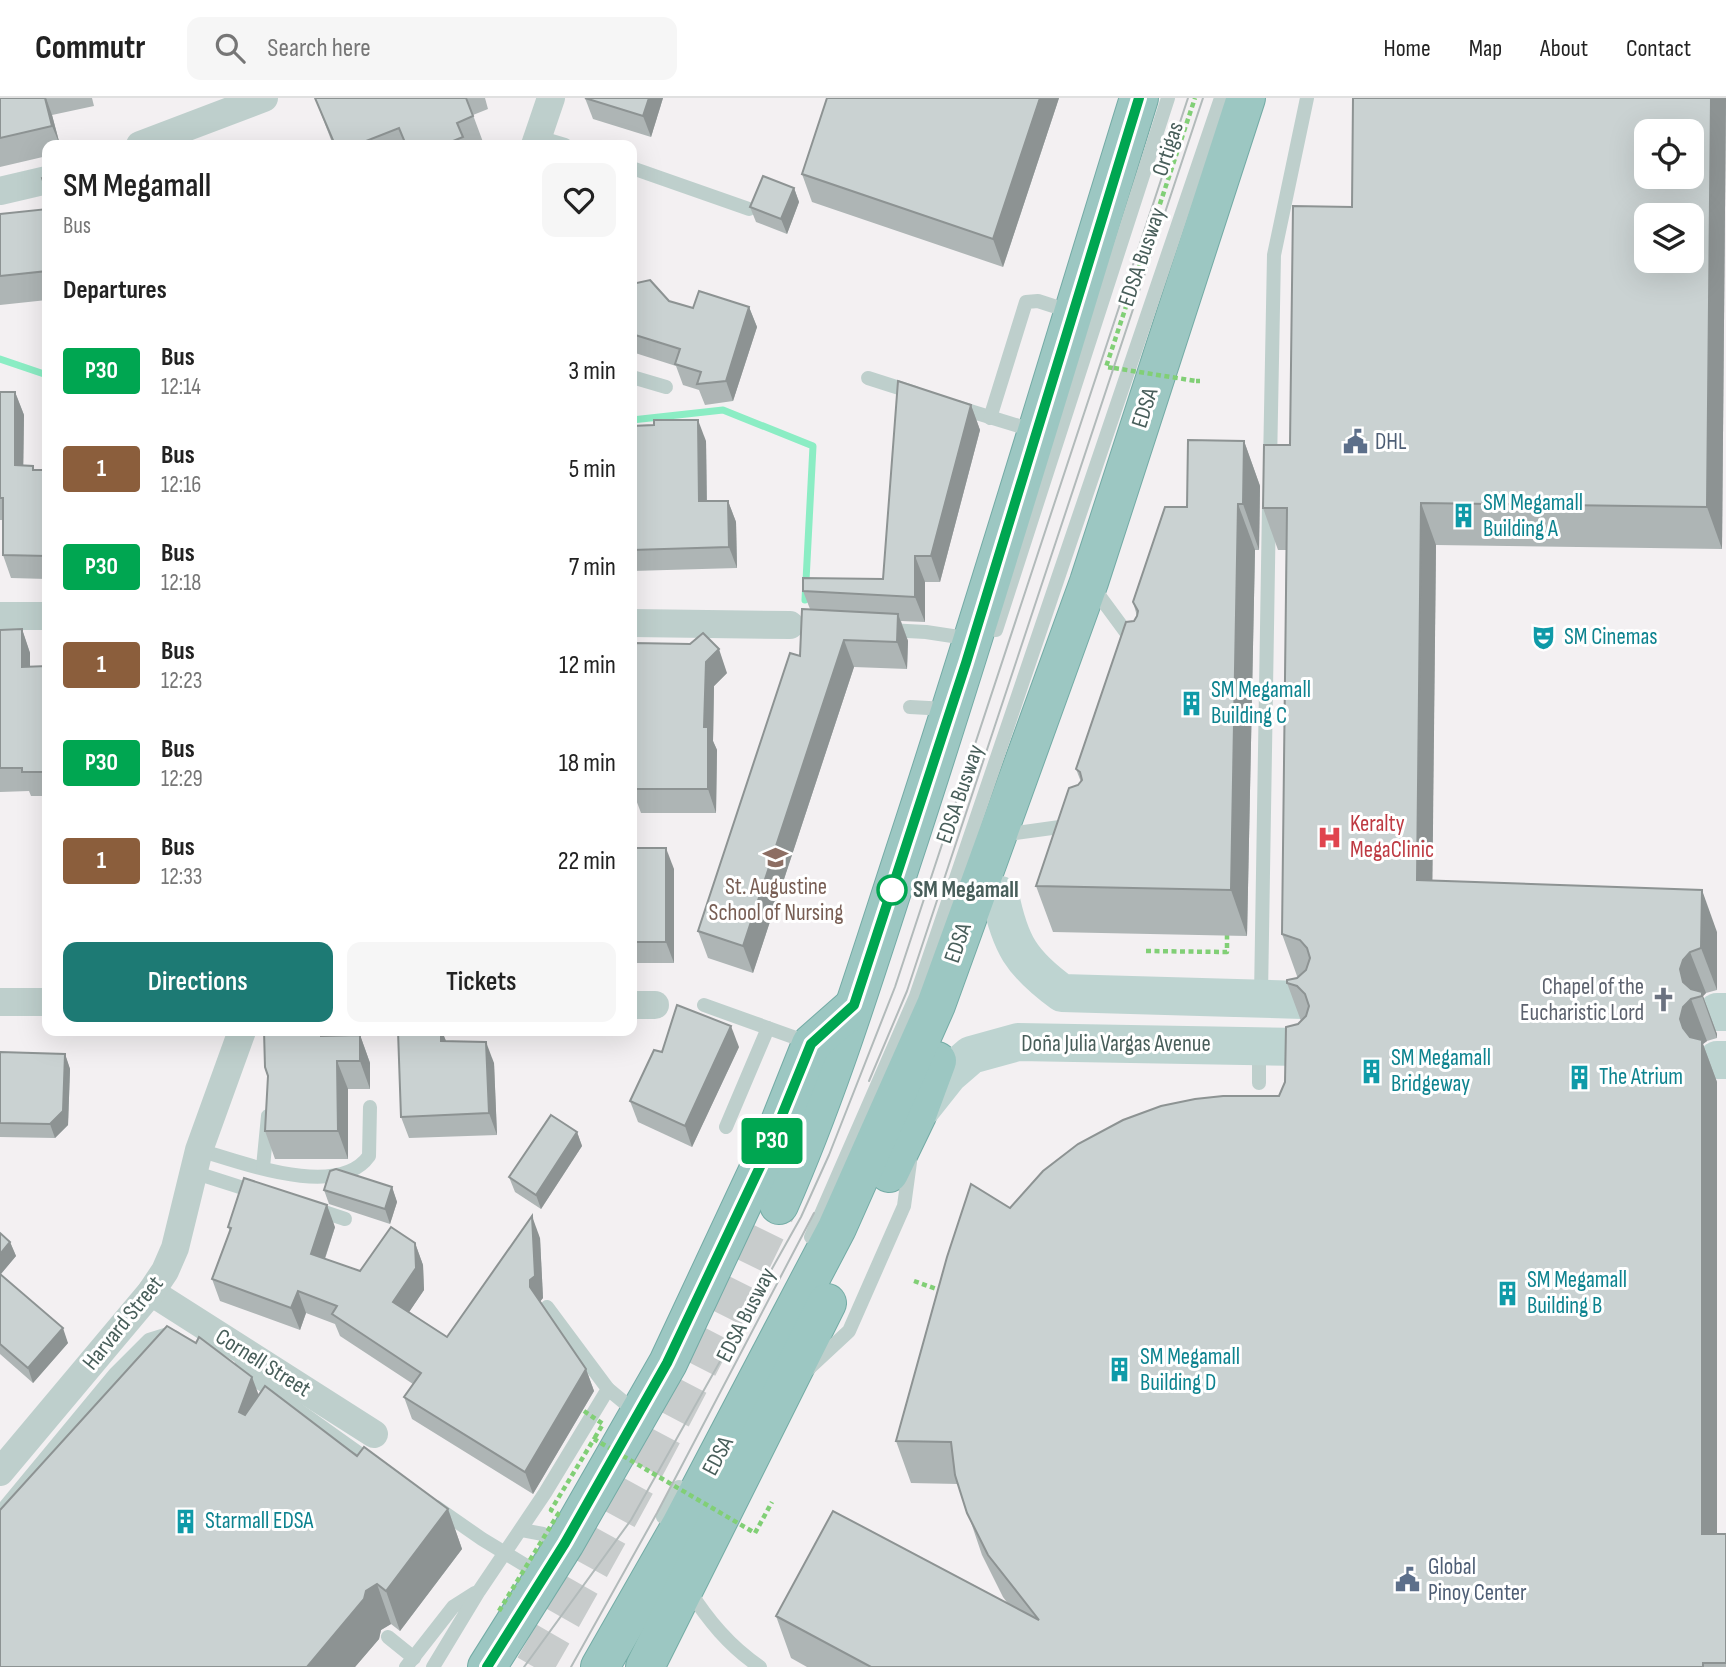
<!DOCTYPE html>
<meta charset="utf-8">
<style>
body{margin:0;font-family:"Sofia Sans Condensed",sans-serif;background:#f6f6f6;color:#222;height:100vh;display:flex;flex-direction:column;font-size:26px;white-space:nowrap}
*{box-sizing:border-box;margin:0}
p{font-size:23px;color:#767676}
.icon{flex:none;width:38px;height:38px;fill:none;stroke:currentColor;stroke-width:2;stroke-linecap:round;stroke-linejoin:round}
.map{position:relative;flex:1;overflow:hidden}
.side{position:absolute;left:42px;top:42px;width:595px;height:896px;display:flex;flex-direction:column;background:#fff;border-radius:14px;box-shadow:0 7px 28px #0002}
.side>*{flex:none}
.badge{padding:0 14px;border-radius:5px;font-size:24px;line-height:46px}
.tools{position:absolute;left:1634px;top:21px;display:grid;gap:14px}
.tools a{display:grid;place-items:center;width:70px;height:70px;border-radius:14px;background:#fff;box-shadow:0 7px 28px #0002;font-size:35px}
.map>.badge{position:absolute;translate:-50% -50%;box-shadow:0 0 0 4px #fff}
h2{padding:0 21px;font-size:26px;line-height:63px}
.round{display:grid;place-items:center;flex:none;width:74px;height:74px;border-radius:14px;background:#f6f6f6}
.headline{display:flex;align-items:center;justify-content:space-between;height:119px;padding:0 21px}
h1{font-size:33px;font-weight:600;line-height:52px}
.cta{display:flex;gap:14px;margin-top:auto;padding:14px 21px}
.cta a{flex:1;height:80px;border-radius:14px;background:#1d7a74;color:#fff;font-size:28px;font-weight:600;line-height:80px;text-align:center}
.cta a+a{background:#f6f6f6;color:#222}
ul{padding:0;list-style:none}
li{display:flex;align-items:center;gap:21px;height:98px;padding:0 21px}
li div{flex:1}
li b{display:block;font-size:26px}
li em{font-style:normal}
li .badge{min-width:77px;font-weight:700;text-align:center}
header{display:flex;align-items:center;gap:42px;box-sizing:border-box;height:98px;padding:0 35px;background:#fff;border-bottom:2px solid #e0e0e0}
header strong{font-size:33px}
nav{display:flex;gap:38px;margin-inline-start:auto;font-size:24px}
.search{width:490px;height:63px;background:#f6f6f6;display:flex;align-items:center;gap:18px;box-sizing:border-box;padding:0 24px;border-radius:14px;color:#767676;font-size:26px}
.map>svg:first-child{display:block}
</style>
<header>
<strong>Commutr</strong>
<div class="search"><svg class="icon" aria-label="search" viewBox="0 0 24 24"><circle cx="10" cy="10" r="6"/><path d="M15 15l6 6"/></svg>Search here</div>
<nav><a>Home</a><a>Map</a><a>About</a><a>Contact</a></nav>
</header>
<div class="map">
<svg width="1726" height="1569" viewBox="0 0 1726 1569">
<rect width="100%" height="100%" fill="#f3f0f2"/>
<g fill="none" stroke-linecap="round" stroke-linejoin="round">
<g stroke="#8bedc4" stroke-width="7">
<polyline points="0,261 47,277"/>
<polyline points="632,322 723,312 813,348 805,502"/>
</g>
<path stroke="#c8cccc" stroke-width="38" stroke-dasharray="38 19" stroke-linecap="butt" d="M534 1569C621 1418 704 1264 779 1107"/>
<defs>
<g id="trunk">
<polyline points="889,1075 917,1017 937,963"/>
<path d="M779 1107C832 987 869 862 910 738 990 493 1063 246 1139 0"/>
<polyline points="487,1569 565,1445 668,1265 776,1034 811,946 853,909"/>
<polyline points="600,1569 680,1429 837,1130 936,907 1089,484 1246,0"/>
<polyline points="645,1569 827,1205"/>
</g>
</defs>
<use href="#trunk" stroke="#73aba5" stroke-width="40"/>
<g stroke="#81cf76" stroke-width="4.5" stroke-dasharray="5 3.5" stroke-linecap="butt">
<polyline points="1113,270 1106,269 1195,0"/>
<polyline points="1196,283 1200,283"/>
<polyline points="1146,853 1227,854 1227,837"/>
<polyline points="914,1183 942,1193"/>
<polyline points="755,1435 772,1404"/>
</g>
<g stroke="#becfcc" stroke-width="14">
<polyline points="538,39 565,47"/>
<polyline points="632,70 749,111"/>
<polyline points="632,279 666,289"/>
<polyline points="868,280 915,295"/>
<polyline points="957,309 1035,333"/>
<polyline points="990,320 1026,204 1038,203 1072,214"/>
<polyline points="1270,366 1274,157 1307,0"/>
<polyline points="1092,488 1134,545"/>
<polyline points="888,532 926,534 972,541"/>
<polyline points="996,532 1168,0"/>
<polyline points="910,609 947,611"/>
<polyline points="1001,737 1074,727"/>
<polyline points="1261,898 1269,407"/>
<polyline points="704,907 768,930"/>
<polyline points="1259,985 1259,951"/>
<polyline points="726,1029 768,930 810,945"/>
<path d="M199 1052C241 1064 338 1102 369 1058L370 1009"/>
<polyline points="263,1069 268,1018"/>
<polyline points="193,1074 259,1095"/>
<polyline points="315,1111 345,1121"/>
<polyline points="811,1139 916,898 1221,0"/>
<polyline points="239,1270 374,1366"/>
<polyline points="807,1272 849,1233 904,1108 910,1064"/>
<polyline points="608,1291 637,1315"/>
<polyline points="436,1409 482,1441 543,1478"/>
<polyline points="0,1415 115,1276 149,1242 165,1237 174,1239"/>
<polyline points="663,1419 679,1389"/>
<polyline points="522,1432 543,1436 564,1444"/>
<path d="M688 1491C708 1522 729 1548 760 1569"/>
<polyline points="388,1539 414,1560"/>
<polyline points="406,1569 453,1509 475,1495"/>
<polyline points="433,1569 479,1493 545,1395 608,1291 547,1209"/>
</g>
<g stroke="#becfcc" stroke-width="28">
<polyline points="140,47 264,0"/>
<polyline points="535,47 551,0"/>
<polyline points="0,93 47,82"/>
<polyline points="0,518 47,518"/>
<polyline points="632,525 790,527"/>
<polyline points="0,904 47,904"/>
<polyline points="632,907 655,907"/>
<polyline points="151,1194 374,1336"/>
<polyline points="0,1374 151,1194 165,1173 175,1150 199,1052 242,933"/>
</g>
<g stroke="#bed4d1" stroke-width="38">
<path d="M1000 797C1010 846 1021 865 1062 895L1303 902"/>
<polyline points="1717,914 1726,914"/>
<polyline points="1717,962 1726,962"/>
<polyline points="922,1010 949,976 971,957 1018,944 1302,949"/>
</g>
<use href="#trunk" stroke="#9cc7c2" stroke-width="38"/>
<g stroke="#b2baba" stroke-width="2">
<polyline points="869,983 907,893 1203,0"/>
<polyline points="524,1569 631,1422 801,1119 829,1057 895,889 1188,0"/>
<polyline points="571,1569 657,1415 814,1115"/>
</g>
<g stroke="#81cf76" stroke-width="4.5" stroke-dasharray="5 3.5" stroke-linecap="butt">
<polyline points="1114,270 1196,283"/>
<polyline points="584,1313 603,1326 594,1341"/>
<polyline points="499,1513 558,1416 551,1412 594,1341 755,1435"/>
</g>
</g>
<g fill="#aeb5b5">
<polygon points="0,0 92,0 94,8 52,17 60,47 47,47 47,58 0,69"/>
<polygon points="315,0 485,0 488,11 473,17 483,44 475,47 333,47"/>
<polygon points="585,0 663,0 651,39 593,21"/>
<polygon points="1059,0 1003,169 812,104 802,76"/>
<polygon points="1726,0 1722,451 1436,447 1432,782 1717,834 1717,892 1706,895 1703,898 1717,936 1717,940 1707,943 1703,946 1717,984 1717,1436 1726,1436 1726,1569 807,1569 791,1560 776,1518 1009,1507 1003,1499 982,1457 958,1386 911,1385 896,1343 1010,1110 1279,998 1285,984 1298,926 1301,923 1287,885 1298,879 1297,878 1282,836 1286,452 1278,452 1263,410 1290,347 1352,109"/>
<polygon points="794,90 799,104 787,136 756,124 750,109"/>
<polygon points="47,111 47,202 0,207 0,116"/>
<polygon points="632,186 669,203 693,210 749,209 757,229 733,303 705,307 699,292 683,287 676,268 632,254"/>
<polygon points="0,294 15,294 24,317 23,367 34,372 47,372 47,481 11,480 3,457 3,422 0,422"/>
<polygon points="971,307 980,332 940,484 925,484 925,524 901,523 908,543 907,571 854,569 753,875 708,860 698,833 800,558 810,511 803,493 883,481"/>
<polygon points="632,328 706,343 707,403 728,403 736,424 737,470 632,473"/>
<polygon points="1244,343 1260,388 1259,452 1255,452 1247,838 1053,834 1036,788 1078,687 1081,684 1076,671 1134,523 1137,518 1133,504 1187,409"/>
<polygon points="22,531 30,555 30,569 47,568 47,698 31,698 29,693 0,694 0,532"/>
<polygon points="633,570 727,575 714,588 713,643 717,652 716,715 641,715 632,691"/>
<polygon points="632,750 674,771 674,865 632,865"/>
<polygon points="398,933 442,933 446,943 494,965 497,1037 409,1040 401,1019"/>
<polygon points="360,937 370,965 370,991 348,991 348,1061 275,1061 265,1033 268,980 265,969 331,938"/>
<polygon points="739,949 692,1049 638,1024 630,1003 662,954"/>
<polygon points="0,954 65,956 70,971 68,1027 55,1040 0,1039"/>
<polygon points="577,1034 582,1048 541,1111 515,1094 509,1079"/>
<polygon points="392,1089 397,1104 390,1126 329,1106 324,1092"/>
<polygon points="228,1129 335,1129 325,1161 360,1173 415,1145 423,1167 424,1192 409,1214 447,1239 540,1140 543,1200 540,1203 586,1271 594,1293 533,1396 412,1321 404,1299 413,1286 340,1238 335,1226 306,1215 300,1232 220,1203 212,1181 230,1133"/>
<polygon points="0,1135 10,1144 16,1158 1,1176 68,1245 33,1285 0,1256"/>
<polygon points="259,1297 448,1411 462,1451 400,1533 391,1526 381,1532 379,1541 355,1569 0,1569"/>
</g>
<g fill="#8d9393">
<polygon points="45,0 46,0 52,17 60,47 52,28"/>
<polygon points="649,0 663,0 651,39 643,18"/>
<polygon points="1040,0 1059,0 1003,169 993,141"/>
<polygon points="1711,0 1726,0 1722,451 1707,409"/>
<polygon points="794,90 799,104 787,136 781,121"/>
<polygon points="749,209 757,229 733,303 726,283"/>
<polygon points="15,294 24,317 23,390 15,367"/>
<polygon points="971,307 980,332 940,484 931,458"/>
<polygon points="698,322 706,343 707,425 699,403"/>
<polygon points="1244,343 1260,388 1259,452 1243,406"/>
<polygon points="728,403 736,424 737,470 729,449"/>
<polygon points="1421,405 1436,447 1432,824 1417,782"/>
<polygon points="1238,406 1255,452 1247,838 1231,792"/>
<polygon points="915,458 925,484 925,524 915,499"/>
<polygon points="898,516 908,543 907,571 897,544"/>
<polygon points="22,531 30,555 30,592 22,569"/>
<polygon points="844,542 854,569 753,875 743,848"/>
<polygon points="719,551 727,575 714,588 713,643 717,652 716,715 708,691 704,629 706,564"/>
<polygon points="666,750 674,771 674,865 666,844"/>
<polygon points="1702,792 1717,834 1717,892 1701,850"/>
<polygon points="1690,854 1706,895 1703,898 1717,936 1717,940 1702,898 1691,901 1707,943 1703,946 1717,984 1717,1478 1702,1436 1698,951 1683,930 1680,921 1683,884 1680,871 1683,862"/>
<polygon points="731,928 739,949 692,1049 685,1028"/>
<polygon points="321,933 329,933 331,938 321,938"/>
<polygon points="441,933 442,933 449,951 441,943"/>
<polygon points="360,937 370,965 370,991 360,963"/>
<polygon points="486,944 494,965 497,1037 489,1015"/>
<polygon points="65,956 70,971 68,1027 55,1040 50,1026"/>
<polygon points="337,963 348,991 348,1061 338,1033"/>
<polygon points="577,1034 582,1048 541,1111 536,1097"/>
<polygon points="392,1089 397,1104 390,1126 385,1111"/>
<polygon points="327,1107 335,1129 319,1178 311,1156"/>
<polygon points="532,1118 540,1140 543,1200 539,1205 530,1189"/>
<polygon points="10,1144 16,1158 0,1177 0,1156"/>
<polygon points="415,1145 423,1167 424,1192 401,1226 393,1204"/>
<polygon points="298,1193 306,1215 300,1232 291,1210"/>
<polygon points="63,1230 68,1245 33,1285 28,1270"/>
<polygon points="586,1271 594,1293 533,1396 525,1374"/>
<polygon points="252,1279 267,1319 253,1354 239,1314"/>
<polygon points="448,1411 462,1451 400,1533 386,1493"/>
<polygon points="377,1486 391,1526 381,1532 379,1541 355,1569 307,1569 366,1493"/>
</g>
<g fill="#cad2d2" stroke="#8d9393" stroke-width="2" fill-rule="evenodd">
<polygon points="0,0 45,0 52,28 0,40"/>
<polygon points="315,0 466,0 473,18 457,25 463,39 448,45 449,47 406,47 399,30 356,47 335,47"/>
<polygon points="585,0 649,0 643,18"/>
<polygon points="827,0 1040,0 993,141 802,76"/>
<path d="M1353 0H1711L1707 409 1421 405 1417 782 1702 792 1701 850 1690 854 1683 862 1680 871 1683 884 1691 891 1702 894V898L1691 901 1683 909 1680 921 1683 930 1690 939 1702 942V1436H1726V1565H1703V1569H871L776 1518 833 1413 1039 1522 988 1457 967 1415 955 1377 951 1344 896 1343 947 1159 971 1086 1010 1110 1043 1073 1078 1046 1123 1022 1161 1008 1195 1001 1223 998H1279L1285 984 1286 929 1298 926 1306 918 1309 908 1305 896 1297 888 1287 885V882L1297 880 1306 872 1310 860 1307 850 1300 842 1282 836 1287 410H1263L1264 347H1290L1293 108 1352 109ZM1647 33H1692V79H1647ZM1647 117H1692V163H1647Z"/>
<polygon points="47,78 47,94 42,80"/>
<polygon points="763,78 794,90 781,121 750,109"/>
<polygon points="47,111 47,173 0,178 0,116"/>
<polygon points="650,182 669,203 693,210 699,193 749,209 726,283 697,286 701,274 675,266 680,251 632,236 632,186"/>
<polygon points="898,283 971,307 931,458 915,458 915,499 803,493 803,480 883,481"/>
<polygon points="0,294 15,294 15,367 33,368 33,372 47,372 47,458 3,457 3,400 0,400"/>
<polygon points="654,322 698,322 699,403 728,403 729,449 632,452 632,328 654,327"/>
<polygon points="1188,342 1244,343 1243,406 1238,406 1231,792 1036,788 1069,690 1078,687 1082,682 1080,674 1076,671 1126,524 1134,523 1137,518 1138,513 1133,504 1165,409 1187,409"/>
<polygon points="802,511 898,516 897,544 844,542 743,848 698,833 790,555 800,558"/>
<polygon points="22,531 22,569 47,568 47,674 22,674 22,670 0,670 0,532"/>
<polygon points="703,535 719,551 706,564 704,629 708,629 708,691 632,691 632,570 633,570 634,545 690,546"/>
<rect x="632" y="750" width="34" height="94"/>
<polygon points="677,907 731,928 685,1028 630,1003 654,952 662,954"/>
<polygon points="264,933 321,933 321,938 360,937 360,963 337,963 338,1033 265,1033 268,978 265,969"/>
<polygon points="398,933 441,933 441,943 486,944 489,1015 401,1019"/>
<polygon points="0,954 65,956 63,1013 50,1026 0,1025"/>
<polygon points="551,1017 577,1034 536,1097 509,1079"/>
<polygon points="336,1071 392,1089 385,1111 324,1092 330,1073"/>
<polygon points="244,1080 327,1107 311,1156 360,1173 391,1129 415,1145 416,1170 393,1204 447,1239 532,1118 535,1178 530,1182 530,1189 586,1271 525,1374 404,1299 421,1275 332,1216 337,1208 298,1193 291,1210 212,1181 231,1130 228,1129"/>
<polygon points="0,1135 10,1144 0,1156"/>
<polygon points="0,1176 63,1230 28,1270 0,1246"/>
<polygon points="167,1228 196,1245 199,1239 252,1279 239,1314 245,1317 265,1288 357,1358 364,1349 448,1411 386,1493 377,1486 366,1493 364,1501 307,1569 0,1569 0,1412"/>
</g>
<g fill="none" stroke-linecap="round" stroke-linejoin="round">
<defs>
<polyline id="line" points="487,1569 565,1445 667,1265 767,1054 811,946 854,907 966,565 1139,0"/>
</defs>
<use href="#line" stroke="#fff" stroke-width="16"/>
<use href="#line" stroke="#00a651" stroke-width="10"/>
</g>
<defs>
<symbol id="civic-bare" viewBox="-9 -9 18 18"><path d="M-.6-6.5H3V-4.5H.6V-3L4-1V1h2V6H-6V1h2V-1L-.6-3ZM-1.2 2.5V6h2.4V2.5Z" fill="#5c6f8a" stroke="#fff" stroke-width="2.5" paint-order="stroke"/></symbol>
<symbol id="building-bare" viewBox="-9 -9 18 18"><path d="M-4-6H4V6H1V3H-1V6H-4ZM-2.5-4.3h1.7v1.8h-1.7ZM.8-4.3h1.7v1.8H.8ZM-2.5-1h1.7V.8h-1.7ZM.8-1h1.7V.8H.8Z" fill="#0f9aa8" stroke="#fff" stroke-width="2.5" paint-order="stroke"/></symbol>
<symbol id="theatre-bare" viewBox="-9 -9 18 18"><path d="M-5-5.5Q0-4 5-5.5V0Q5 5 0 6Q-5 5-5 0ZM-3.3-2.5H-1v1.5H-3.3ZM1-2.5H3.3v1.5H1ZM-2.8 1Q0 5.5 2.8 1Z" fill="#0f9aa8" stroke="#fff" stroke-width="2.5" paint-order="stroke"/></symbol>
<symbol id="hospital-bare" viewBox="-9 -9 18 18"><path d="M-5-5h3v3.5h4V-5h3V5h-3V1.5h-4V5h-3Z" fill="#e0444e" stroke="#fff" stroke-width="2.5" paint-order="stroke"/></symbol>
<symbol id="university-bare" viewBox="-9 -9 18 18"><path d="M0-5L7-2L0 1L-7-2ZM-4 1L0 2.5L4 1V4Q0 6-4 4Z" fill="#8d6e63" stroke="#fff" stroke-width="2.5" paint-order="stroke"/></symbol>
<symbol id="church-bare" viewBox="-9 -9 18 18"><path d="M-1.2-6h2.4v3.5h3.3v2.4h-3.3V6h-2.4V-.1h-3.3v-2.4h3.3Z" fill="#6b7280" stroke="#fff" stroke-width="2.5" paint-order="stroke"/></symbol>
</defs>
<g fill-rule="evenodd">
<use href="#civic-bare" x="1338" y="326" width="35" height="35"/>
<use href="#building-bare" x="1446" y="400" width="35" height="35"/>
<use href="#theatre-bare" x="1526" y="522" width="35" height="35"/>
<use href="#building-bare" x="1174" y="588" width="35" height="35"/>
<use href="#hospital-bare" x="1312" y="722" width="35" height="35"/>
<use href="#university-bare" x="758" y="742" width="35" height="35"/>
<use href="#church-bare" x="1646" y="884" width="35" height="35"/>
<use href="#building-bare" x="1354" y="956" width="35" height="35"/>
<use href="#building-bare" x="1562" y="962" width="35" height="35"/>
<use href="#building-bare" x="1490" y="1178" width="35" height="35"/>
<use href="#building-bare" x="1102" y="1254" width="35" height="35"/>
<use href="#building-bare" x="168" y="1406" width="35" height="35"/>
<use href="#civic-bare" x="1390" y="1464" width="35" height="35"/>
</g>
<circle fill="#fff" stroke="#00a651" stroke-width="3.5" cx="892" cy="792" r="14"/>
<g text-anchor="middle" dominant-baseline="central" stroke-width="6" stroke-linejoin="round" paint-order="stroke">
<g font-size="23" fill="#485e5a" stroke="#fff">
<text transform="translate(1168 51) rotate(-72)">Ortigas</text>
<text transform="translate(1142 159) rotate(-71)">EDSA Busway</text>
<text transform="translate(1145 310) rotate(-72)">EDSA</text>
<text transform="translate(960 696) rotate(-71)">EDSA Busway</text>
<text transform="translate(958 845) rotate(-71)">EDSA</text>
<text x="1116" y="946">Doña Julia Vargas Avenue</text>
<text transform="translate(746 1217) rotate(-63)">EDSA Busway</text>
<text transform="translate(123 1225) rotate(-51)">Harvard Street</text>
<text transform="translate(263 1265) rotate(32)">Cornell Street</text>
<text transform="translate(718 1358) rotate(-62)">EDSA</text>
</g>
<g font-size="23" fill="#4e5e75" stroke="#fff" text-anchor="start">
<text x="1375" y="344">DHL</text>
<text x="1428" y="1469">Global<tspan x="1428" dy="26">Pinoy Center</tspan></text>
</g>
<g font-size="23" fill="#0d838f" stroke="#fff" text-anchor="start">
<text x="1483" y="405">SM Megamall<tspan x="1483" dy="26">Building A</tspan></text>
<text x="1564" y="539">SM Cinemas</text>
<text x="1211" y="592">SM Megamall<tspan x="1211" dy="26">Building C</tspan></text>
<text x="1391" y="960">SM Megamall<tspan x="1391" dy="26">Bridgeway</tspan></text>
<text x="1599" y="979">The Atrium</text>
<text x="1527" y="1182">SM Megamall<tspan x="1527" dy="26">Building B</tspan></text>
<text x="1140" y="1259">SM Megamall<tspan x="1140" dy="26">Building D</tspan></text>
<text x="205" y="1423">Starmall EDSA</text>
</g>
<g font-size="23" fill="#be3a42" stroke="#fff" text-anchor="start">
<text x="1350" y="726">Keralty<tspan x="1350" dy="26">MegaClinic</tspan></text>
</g>
<g font-size="23" fill="#785e54" stroke="#fff">
<text x="776" y="789">St. Augustine<tspan x="776" dy="26">School of Nursing</tspan></text>
</g>
<g font-size="23" font-weight="bold" fill="#485e5a" stroke="#fff" text-anchor="start">
<text x="913" y="792">SM Megamall</text>
</g>
<g font-size="23" fill="#5b616d" stroke="#fff" text-anchor="end">
<text x="1644" y="889">Chapel of the<tspan x="1644" dy="26">Eucharistic Lord</tspan></text>
</g>
</g>
</svg>
<div class="tools">
<a><svg class="icon" aria-label="locate" viewBox="0 0 24 24"><circle cx="12" cy="12" r="6"/><path d="M12 2v4M12 18v4M2 12h4M18 12h4"/></svg></a>
<a><svg class="icon" aria-label="layers" viewBox="0 0 24 24"><path d="M12 4l9 5-9 5-9-5zM3 14l9 5 9-5"/></svg></a>
</div>
<b class="badge" style="left:772px;top:1043px;background:#00a651;color:#fff">P30</b>
<section class="side">
<div class="headline"><div><h1>SM Megamall</h1><p>Bus</p></div><a class="round"><svg class="icon" aria-label="heart" viewBox="0 0 24 24"><path d="M12 20l-8-8c-3-5 5-10 8-4 3-6 11-1 8 4z"/></svg></a></div>
<h2>Departures</h2>
<ul>
<li><span class="badge" style="background:#00a651;color:#fff">P30</span><div><b>Bus</b><p>12:14</p></div><em>3 min</em></li>
<li><span class="badge" style="background:#8b5e3c;color:#fff">1</span><div><b>Bus</b><p>12:16</p></div><em>5 min</em></li>
<li><span class="badge" style="background:#00a651;color:#fff">P30</span><div><b>Bus</b><p>12:18</p></div><em>7 min</em></li>
<li><span class="badge" style="background:#8b5e3c;color:#fff">1</span><div><b>Bus</b><p>12:23</p></div><em>12 min</em></li>
<li><span class="badge" style="background:#00a651;color:#fff">P30</span><div><b>Bus</b><p>12:29</p></div><em>18 min</em></li>
<li><span class="badge" style="background:#8b5e3c;color:#fff">1</span><div><b>Bus</b><p>12:33</p></div><em>22 min</em></li>
</ul>
<div class="cta"><a>Directions</a><a>Tickets</a></div>
</section>
</div>
